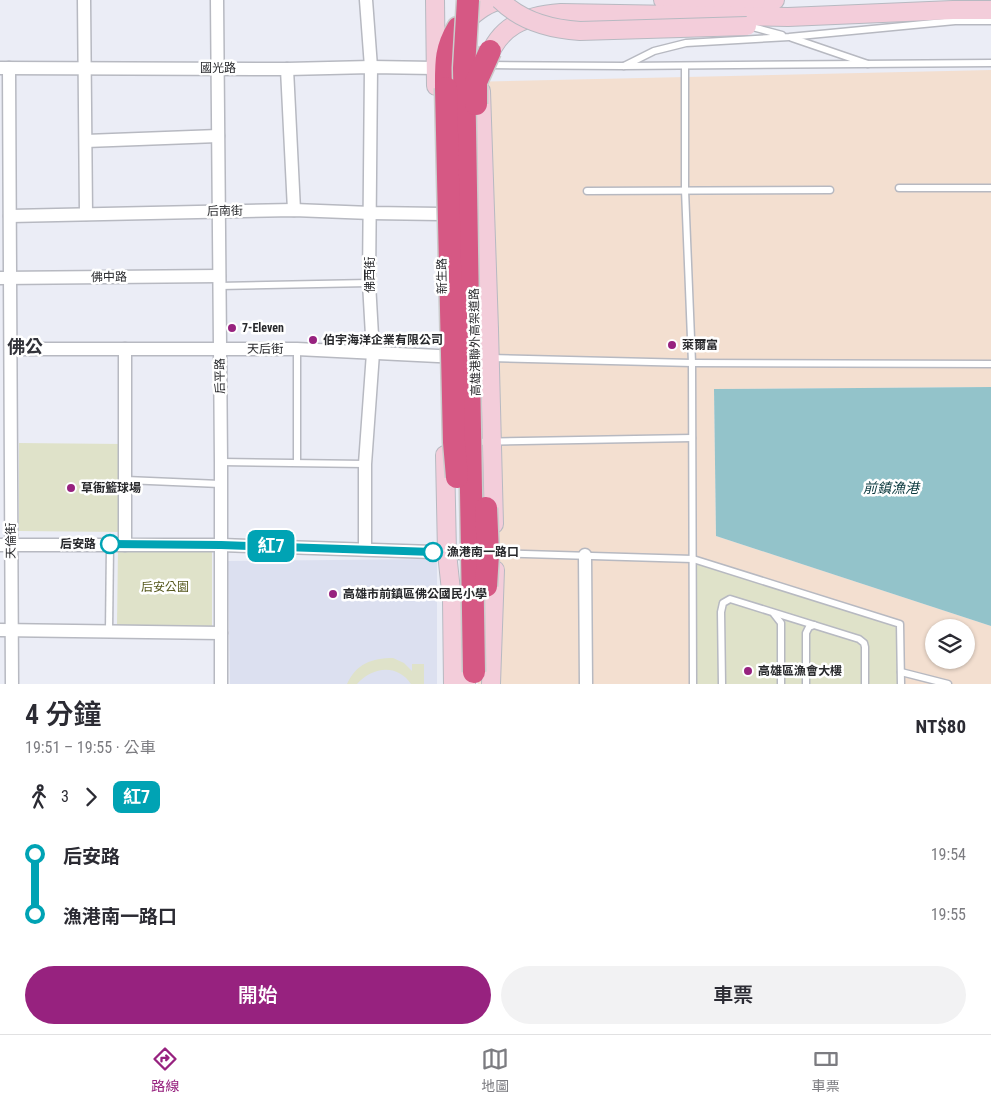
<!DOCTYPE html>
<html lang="zh-TW">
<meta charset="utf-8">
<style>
body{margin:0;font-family:"Roboto Condensed","Noto Sans TC",sans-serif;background:#f2f2f3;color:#2b2b33;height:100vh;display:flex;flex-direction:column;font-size:19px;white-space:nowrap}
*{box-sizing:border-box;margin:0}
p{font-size:16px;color:#7c7c81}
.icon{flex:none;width:28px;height:28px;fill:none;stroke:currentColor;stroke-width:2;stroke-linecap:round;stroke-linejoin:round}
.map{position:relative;height:684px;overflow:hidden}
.side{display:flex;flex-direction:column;background:#fff;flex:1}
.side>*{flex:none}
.badge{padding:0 10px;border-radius:8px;font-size:18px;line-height:32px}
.controls{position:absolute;left:925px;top:619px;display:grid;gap:10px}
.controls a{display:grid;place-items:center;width:50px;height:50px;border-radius:50%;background:#fff;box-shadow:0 1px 4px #0004;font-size:25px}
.map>.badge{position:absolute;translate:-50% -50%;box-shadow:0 0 0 2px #fff}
.legs{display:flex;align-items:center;gap:8px;height:55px;padding:0 25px;font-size:16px}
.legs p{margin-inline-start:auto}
.summary{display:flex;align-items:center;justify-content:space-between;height:85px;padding:0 25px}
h1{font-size:28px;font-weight:600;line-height:38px}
.primary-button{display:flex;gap:10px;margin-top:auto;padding:10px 25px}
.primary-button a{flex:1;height:58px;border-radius:30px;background:#97227f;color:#fff;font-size:20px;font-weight:600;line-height:58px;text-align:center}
.primary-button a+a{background:#f2f2f3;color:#2b2b33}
ul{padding:0 25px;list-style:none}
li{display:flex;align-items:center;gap:18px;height:60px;font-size:19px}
li i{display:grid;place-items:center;width:8px;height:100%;margin:0 6px;background:currentColor}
li i::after{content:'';width:12px;height:12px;margin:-6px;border:4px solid;border-radius:50%;background:#fff}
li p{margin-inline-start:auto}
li:first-child i{background:linear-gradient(#0000 50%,currentColor 0)}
li:last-child i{background:linear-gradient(currentColor 50%,#0000 0)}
.tabs{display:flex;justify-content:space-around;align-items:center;height:70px;border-top:1px solid #e1e1e2;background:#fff;font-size:14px;color:#7c7c81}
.tabs a{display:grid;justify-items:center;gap:2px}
.tabs .on{color:#97227f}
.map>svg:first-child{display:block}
</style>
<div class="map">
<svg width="991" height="684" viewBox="0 0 991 684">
<rect width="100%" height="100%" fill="#ebedf6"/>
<polygon fill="#dce0f0" points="437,559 437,684 230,684 228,561"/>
<path fill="#f3dfd0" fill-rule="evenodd" d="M991 70V387L714 389 716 536 991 626V684H478L467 82ZM934 628H966V660H934Z"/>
<g fill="#dfe2c9">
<polygon points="19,443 123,444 124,532 19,531"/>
<polygon points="118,548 212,549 212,626 117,625"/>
<polygon points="693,559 900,624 901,684 693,684"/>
<path d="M393 658 404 663 412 671V664H424V684H411C397 663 372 667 357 684H347C356 664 372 658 393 658Z"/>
</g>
<polygon fill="#93c3ca" points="991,387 991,626 716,536 714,389"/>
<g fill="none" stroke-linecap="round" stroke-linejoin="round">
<defs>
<g id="lane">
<polyline points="749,26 782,35"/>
<polyline points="792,38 868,64"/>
<polyline points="489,65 623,66 991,63"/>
<polyline points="624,66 654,51 686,43 789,37 955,21 991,21"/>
<polyline points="685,66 685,190 692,363 693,684"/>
<polyline points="899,188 991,188"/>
<polyline points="587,191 830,190"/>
<polyline points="219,286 369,283"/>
<polyline points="297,349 297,462"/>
<polyline points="490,358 692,363 991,364"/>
<polyline points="473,442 692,438"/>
<polyline points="221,462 365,464"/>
<polyline points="126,480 220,484"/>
<polyline points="492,553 693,559 900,624 901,684"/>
<polyline points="774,614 781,623 781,684"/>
<polyline points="109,631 110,545"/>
<polyline points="901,672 948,684"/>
<polyline points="722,684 721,612 723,603 730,599 859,639 864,643 865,647 865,684"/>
<polyline points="806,684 806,633 809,627 814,625"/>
</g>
<g id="street">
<polyline points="84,0 86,214"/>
<polyline points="217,0 221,462 221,684"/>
<polyline points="0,68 287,69 371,67 435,68"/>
<polyline points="9,68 12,684"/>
<polyline points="287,69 294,210"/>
<polyline points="86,141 218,136"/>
<polyline points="10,216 294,210 371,213 441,214"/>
<polyline points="0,278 219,276"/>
<polyline points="11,349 297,349 458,357"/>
<polyline points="0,545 221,545 463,553"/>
<polyline points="125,545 125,349"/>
<polyline points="365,549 365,464 373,353 369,283 371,67 366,0"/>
<polyline points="585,555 586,684"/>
<polyline points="0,630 221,633"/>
</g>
<g id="secondary">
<polyline points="435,0 436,86"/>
<polyline points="663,0 737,2 775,0"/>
<path d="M461 25C473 15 486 2 503 0"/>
<path d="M486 63C499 25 524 16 561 13L788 17 953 10H991"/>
<polyline points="489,330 494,524"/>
<polyline points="469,367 489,329 481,91"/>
<polyline points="445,455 447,553 452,600 453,684"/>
<polyline points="466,655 466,684"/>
<polyline points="491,684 495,570"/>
</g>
<path id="highway" d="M446 88C446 64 445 49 458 28"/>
</defs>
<use href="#lane" stroke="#b7b9c1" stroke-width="9"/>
<use href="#street" stroke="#b7b9c1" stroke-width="15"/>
<use href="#secondary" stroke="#b7b9c1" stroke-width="20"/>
<use href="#highway" stroke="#cbcccc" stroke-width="25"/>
<use href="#lane" stroke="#fff" stroke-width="6"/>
<use href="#street" stroke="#fff" stroke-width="12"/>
<use href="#secondary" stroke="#f3cdda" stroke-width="18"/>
<use href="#highway" stroke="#d65884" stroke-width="22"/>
<defs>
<path id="secondary-bridge" d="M500 0C521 21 550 29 580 31L747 26"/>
<g id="highway-bridge">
<polyline points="468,0 464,68 474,672"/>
<polyline points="446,88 454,442 457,477"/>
<polyline points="476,104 476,82 490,51"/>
<polyline points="486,586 488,554 486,508"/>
</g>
</defs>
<use href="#secondary-bridge" stroke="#b7b9c1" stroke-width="20" stroke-linecap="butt"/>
<use href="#highway-bridge" stroke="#cbcccc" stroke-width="25" stroke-linecap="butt"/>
<use href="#secondary-bridge" stroke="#f3cdda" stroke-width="18"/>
<use href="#highway-bridge" stroke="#d65884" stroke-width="22"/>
</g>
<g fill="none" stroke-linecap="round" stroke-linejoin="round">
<defs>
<polyline id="line-1" points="110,544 221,545 433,552"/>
</defs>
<use href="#line-1" stroke="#fff" stroke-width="11"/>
<use href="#line-1" stroke="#00a3b4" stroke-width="8"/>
</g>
<g fill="#97227f" stroke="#fff" stroke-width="2">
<circle cx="232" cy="328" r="5"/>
<circle cx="313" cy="340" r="5"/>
<circle cx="672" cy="345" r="5"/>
<circle cx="71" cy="488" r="5"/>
<circle cx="333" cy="594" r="5"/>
<circle cx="748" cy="671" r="5"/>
</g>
<g fill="#fff" stroke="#00a3b4" stroke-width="2.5">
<circle cx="110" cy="544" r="9"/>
<circle cx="433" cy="552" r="9"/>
</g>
<g text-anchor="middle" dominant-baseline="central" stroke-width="5" stroke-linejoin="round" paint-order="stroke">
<g font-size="12" fill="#28292c" stroke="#fff">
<text x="218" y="68">國光路</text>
<text transform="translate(225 211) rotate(-1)">后南街</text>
<text transform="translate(370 275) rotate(-90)">佛西街</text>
<text transform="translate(442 276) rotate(-91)">新生路</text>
<text transform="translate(109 277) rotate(-1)">佛中路</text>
<text transform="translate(475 342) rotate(-91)">高雄港聯外高架道路</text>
<text x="265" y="349">天后街</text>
<text transform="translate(220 376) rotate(-91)">后平路</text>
<text transform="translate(11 541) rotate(-90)">天倫街</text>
</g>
<g font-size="12" font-weight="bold" fill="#28292c" stroke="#fff" text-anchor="start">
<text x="242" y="328">7-Eleven</text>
<text x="323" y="340">伯宇海洋企業有限公司</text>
<text x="682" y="345">萊爾富</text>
<text x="81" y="488">草衙籃球場</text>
<text x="343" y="594">高雄市前鎮區佛公國民小學</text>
<text x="758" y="671">高雄區漁會大樓</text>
</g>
<g font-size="12" font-weight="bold" fill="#28292c" stroke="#fff" text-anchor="end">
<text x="96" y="544">后安路</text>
<text x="447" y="552" text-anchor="start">漁港南一路口</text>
</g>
<g font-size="12" fill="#55571c" stroke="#fff">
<text x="165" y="587">后安公園</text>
</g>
<g font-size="14" font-style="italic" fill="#09373d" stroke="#fff">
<text x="891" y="488">前鎮漁港</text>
</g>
<g font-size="18" font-weight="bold" fill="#313239" stroke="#fff">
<text x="25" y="346">佛公</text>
</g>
</g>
</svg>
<div class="controls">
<a><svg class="icon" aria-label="layers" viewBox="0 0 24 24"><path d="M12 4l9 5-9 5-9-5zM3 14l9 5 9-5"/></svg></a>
</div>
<b class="badge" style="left:271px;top:546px;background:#00a3b4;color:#fff">紅7</b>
</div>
<section class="side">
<div class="summary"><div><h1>4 分鐘</h1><p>19:51 – 19:55 · 公車</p></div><b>NT$80</b></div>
<div class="legs"><svg class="icon" aria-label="walk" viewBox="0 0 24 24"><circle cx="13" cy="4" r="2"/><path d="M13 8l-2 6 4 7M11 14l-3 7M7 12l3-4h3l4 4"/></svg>3<svg class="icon" aria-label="forward" viewBox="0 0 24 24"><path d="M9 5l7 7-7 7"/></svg><b class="badge" style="background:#00a3b4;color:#fff">紅7</b></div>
<ul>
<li><i style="color:#00a3b4"></i><b>后安路</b><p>19:54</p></li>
<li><i style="color:#00a3b4"></i><b>漁港南一路口</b><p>19:55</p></li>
</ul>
<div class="primary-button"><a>開始</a><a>車票</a></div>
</section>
<nav class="tabs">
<a class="on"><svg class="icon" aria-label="directions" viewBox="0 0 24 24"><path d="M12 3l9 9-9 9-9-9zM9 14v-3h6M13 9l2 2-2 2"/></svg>路線</a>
<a><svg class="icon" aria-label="map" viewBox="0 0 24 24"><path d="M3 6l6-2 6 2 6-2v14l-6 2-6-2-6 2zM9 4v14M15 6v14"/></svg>地圖</a>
<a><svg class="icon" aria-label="tickets" viewBox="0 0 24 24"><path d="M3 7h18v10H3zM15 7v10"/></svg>車票</a>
</nav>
